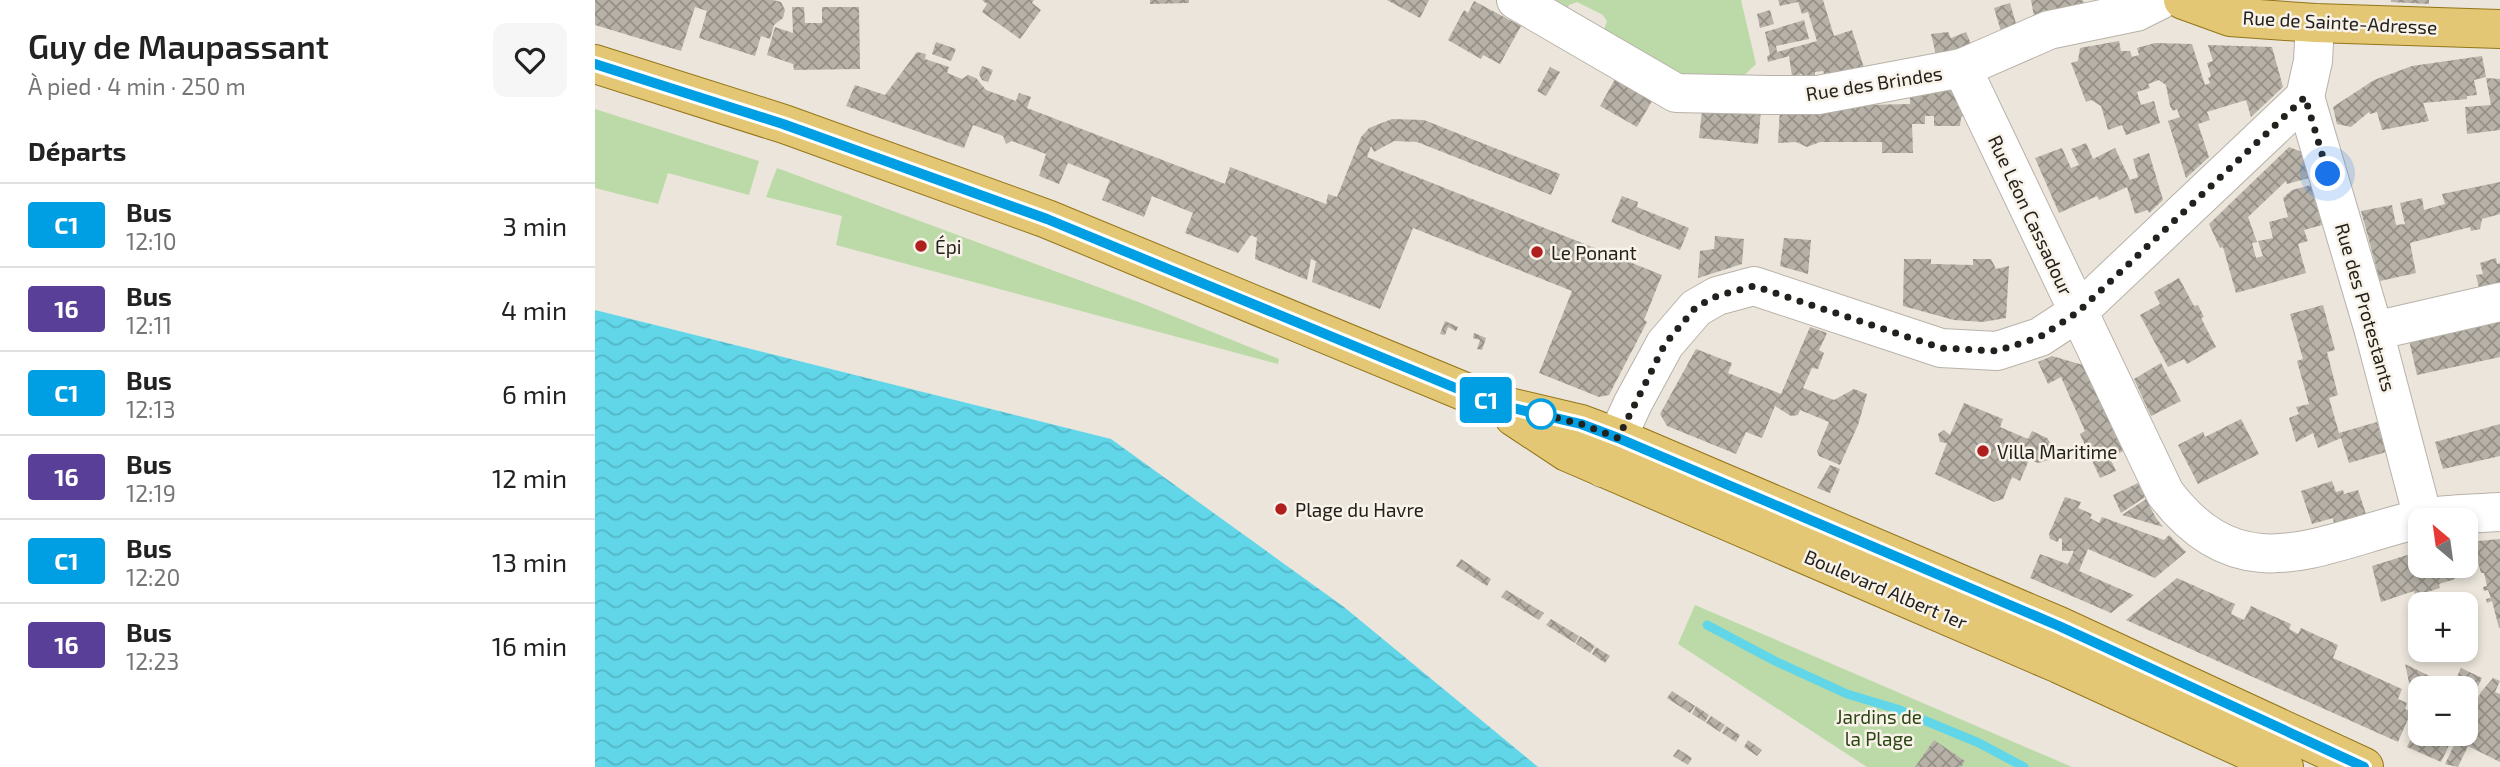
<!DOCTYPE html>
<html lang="fr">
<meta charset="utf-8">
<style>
body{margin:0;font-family:"Exo 2",sans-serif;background:#f6f6f6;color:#222;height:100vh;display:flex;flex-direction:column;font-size:26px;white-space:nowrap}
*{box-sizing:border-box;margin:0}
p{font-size:23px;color:#767676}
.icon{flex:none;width:38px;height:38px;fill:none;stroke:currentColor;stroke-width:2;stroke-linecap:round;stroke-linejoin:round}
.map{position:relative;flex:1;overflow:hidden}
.side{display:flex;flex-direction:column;background:#fff;width:595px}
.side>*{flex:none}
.badge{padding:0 14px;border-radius:5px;font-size:24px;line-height:46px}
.needle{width:46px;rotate:331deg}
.fabs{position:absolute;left:1813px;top:508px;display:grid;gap:14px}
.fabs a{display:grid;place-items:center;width:70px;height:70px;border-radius:14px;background:#fff;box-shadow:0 4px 10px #0003;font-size:35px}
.you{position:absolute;width:35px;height:35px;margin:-18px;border:5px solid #fff;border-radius:50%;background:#1a73e8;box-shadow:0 0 0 10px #1a73e833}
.map>.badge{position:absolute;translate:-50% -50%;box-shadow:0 0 0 4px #fff}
h2{padding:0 28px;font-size:26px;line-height:63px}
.round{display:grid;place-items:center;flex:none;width:74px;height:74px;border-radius:14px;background:#f6f6f6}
.headline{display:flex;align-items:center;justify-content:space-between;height:119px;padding:0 28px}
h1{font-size:33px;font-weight:600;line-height:52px}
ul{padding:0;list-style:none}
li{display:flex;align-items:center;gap:21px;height:84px;padding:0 28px;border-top:2px solid #e0e0e0}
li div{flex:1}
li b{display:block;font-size:26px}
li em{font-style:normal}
li .badge{min-width:77px;font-weight:700;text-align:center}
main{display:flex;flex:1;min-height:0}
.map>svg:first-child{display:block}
</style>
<main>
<section class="side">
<div class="headline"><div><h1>Guy de Maupassant</h1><p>À pied · 4 min · 250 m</p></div><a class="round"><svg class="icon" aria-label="heart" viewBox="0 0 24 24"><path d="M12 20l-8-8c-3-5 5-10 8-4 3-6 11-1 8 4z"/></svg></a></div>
<h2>Départs</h2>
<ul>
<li><span class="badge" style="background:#009ee3;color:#fff">C1</span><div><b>Bus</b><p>12:10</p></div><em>3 min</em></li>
<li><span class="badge" style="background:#5a3f99;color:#fff">16</span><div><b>Bus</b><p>12:11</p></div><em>4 min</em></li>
<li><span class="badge" style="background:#009ee3;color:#fff">C1</span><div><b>Bus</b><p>12:13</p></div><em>6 min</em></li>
<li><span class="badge" style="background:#5a3f99;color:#fff">16</span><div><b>Bus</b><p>12:19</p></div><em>12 min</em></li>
<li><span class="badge" style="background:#009ee3;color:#fff">C1</span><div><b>Bus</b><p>12:20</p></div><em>13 min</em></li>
<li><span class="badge" style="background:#5a3f99;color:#fff">16</span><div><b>Bus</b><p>12:23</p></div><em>16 min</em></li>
</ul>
</section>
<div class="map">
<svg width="1905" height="767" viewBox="0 0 1905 767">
<defs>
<pattern id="water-waves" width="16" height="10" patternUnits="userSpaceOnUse" patternTransform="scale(1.75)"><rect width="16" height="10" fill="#60d6e8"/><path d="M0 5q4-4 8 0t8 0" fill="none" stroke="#53b7c7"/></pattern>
<pattern id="building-cross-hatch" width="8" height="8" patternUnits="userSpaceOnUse" patternTransform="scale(1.75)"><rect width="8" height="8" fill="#b7b1a8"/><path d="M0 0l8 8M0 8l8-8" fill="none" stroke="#949088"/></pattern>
</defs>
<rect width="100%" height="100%" fill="#ebe5db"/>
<g fill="#bcdaa8">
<polygon points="953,0 1146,0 1161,64 1143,81 1075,74 1007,35 1012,21 1008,15 982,2 974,5 970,14"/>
<polygon points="0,109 164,161 154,195 73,173 63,204 0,188"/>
<polygon points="182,168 546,303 684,359 683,364 241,245 247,216 171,197"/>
<polygon points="1100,605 1477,767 1272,767 1083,644"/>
</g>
<polygon fill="url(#water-waves)" points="0,310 516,439 749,607 943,767 0,767"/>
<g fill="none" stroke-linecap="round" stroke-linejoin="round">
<polyline stroke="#60d6e8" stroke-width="9" points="1112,625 1180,661 1252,694 1302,709 1384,743 1429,767"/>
</g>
<g fill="url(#building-cross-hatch)">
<polygon points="0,0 178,0 186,2 190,10 188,18 179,25 175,39 166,36 160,56 104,38 112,11 100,7 86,51 0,25"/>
<polygon points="387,0 439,0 437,3 446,10 425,39 387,12 392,4"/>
<polygon points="555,0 594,0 594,3 555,4"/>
<polygon points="792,0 834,0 825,18"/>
<polygon points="1183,0 1228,0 1239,36 1257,30 1270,71 1231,79 1228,71 1220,72 1220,80 1208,83 1207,74 1197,76 1194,56 1173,62 1172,56 1175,55 1170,32 1209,20 1214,39 1181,46 1182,52 1222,41 1213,12 1207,14 1203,2 1185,6"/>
<polygon points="1436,0 1488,0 1489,4 1439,16"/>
<polygon points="1796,0 1834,0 1834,4 1796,2"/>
<polygon points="879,1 926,26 905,64 888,55 886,59 853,40 869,10 873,13"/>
<polygon points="1415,3 1422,27 1408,38 1399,8"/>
<polygon points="197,7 209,7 210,23 227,23 227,7 264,7 265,69 199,70 198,64 172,55 180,27 198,33"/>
<polygon points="1175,10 1179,24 1165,28 1162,14"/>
<polygon points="1353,32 1356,38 1371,32 1378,49 1342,59 1336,34"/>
<polygon points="1524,41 1526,51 1535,51 1537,57 1544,55 1542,48 1560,43 1597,44 1610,85 1615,83 1613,78 1616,76 1612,63 1618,61 1613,45 1677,47 1688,87 1656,117 1651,100 1612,112 1615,120 1603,124 1614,157 1591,178 1573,121 1585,117 1582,109 1578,111 1575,106 1571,85 1564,80 1553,84 1555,88 1542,92 1546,105 1559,101 1565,123 1531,135 1527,125 1513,130 1506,106 1496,100 1491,102 1476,63 1483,61 1485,48"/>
<polygon points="341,42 361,49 356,61 337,54"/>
<polygon points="322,52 331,54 330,59 354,67 352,73 367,79 373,75 381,78 391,90 421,101 424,93 436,97 432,108 630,184 635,167 731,204 733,194 742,197 766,137 774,128 797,119 829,120 965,174 956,195 822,142 799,141 779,152 776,146 772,157 1067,275 1049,320 1052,322 1014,395 1004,397 944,373 977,291 818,228 785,309 717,282 721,261 716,259 712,280 660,259 662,238 656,235 643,253 590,233 598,213 557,196 549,217 507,200 515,180 473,163 464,184 444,176 451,154 417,141 411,144 408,136 378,125 369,148 251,106 260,85 290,95"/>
<polygon points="1887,56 1891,77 1879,80 1882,95 1872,96 1872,99 1828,103 1834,121 1787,130 1782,112 1775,114 1774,112 1756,127 1742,124 1738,107 1779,80 1817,66"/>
<polygon points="387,66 398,70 393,82 387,80 384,74"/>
<polygon points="955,67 965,72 951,96 942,91"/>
<polygon points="1891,78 1905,79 1905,130 1872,134 1870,107 1896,105"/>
<polygon points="1020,79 1057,101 1042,127 1005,106"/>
<polygon points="1351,83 1374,113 1366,117 1365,126 1339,126 1339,116 1330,116 1330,124 1317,124 1318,153 1287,153 1287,142 1225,142 1212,147 1201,142 1183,143 1185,107 1315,104 1315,90"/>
<polygon points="1107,110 1166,110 1163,144 1104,138"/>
<polygon points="1491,143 1498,159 1520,148 1535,180 1543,177 1538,159 1554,153 1568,200 1554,213 1553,210 1540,214 1532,187 1504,200 1502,196 1464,213 1440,158 1467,148 1476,168 1484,165 1476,149"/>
<polygon points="1694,147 1707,152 1714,178 1692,184 1691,181 1653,217 1662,242 1657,243 1661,258 1668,256 1663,241 1678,238 1674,222 1693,217 1688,198 1697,190 1716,185 1727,225 1709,230 1713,241 1703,244 1711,273 1641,293 1628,247 1625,248 1614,224"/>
<polygon points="1905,182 1905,214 1887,219 1885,229 1876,231 1875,227 1815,243 1821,273 1785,281 1766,211 1797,205 1801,225 1810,224 1805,203 1827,198 1829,210 1850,204 1847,194"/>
<polygon points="1027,196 1043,202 1042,207 1094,228 1085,250 1016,222"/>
<polygon points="1120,236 1149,239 1147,264 1103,278 1105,251 1119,249"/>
<polygon points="1189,238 1216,240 1213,274 1185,266"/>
<polygon points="1901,258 1902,264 1905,263 1905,288 1885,293 1881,275 1888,274 1885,263"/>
<polygon points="1309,259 1336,259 1336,264 1378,265 1378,259 1396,259 1401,269 1414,266 1411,318 1388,322 1359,320 1308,306"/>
<polygon points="1584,278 1599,306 1603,305 1609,317 1606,318 1621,347 1592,364 1589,359 1573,367 1545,315 1565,304 1559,292"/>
<polygon points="1728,305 1740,350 1732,352 1743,395 1734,398 1744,433 1782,422 1791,452 1754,463 1746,438 1723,448 1718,433 1701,442 1694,418 1704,414 1701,407 1714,404 1702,361 1708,359 1695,314"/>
<polygon points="1905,319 1905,357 1822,375 1814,340"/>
<polygon points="850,321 863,327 861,331 853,327 850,335 845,334"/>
<polygon points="1215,327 1232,333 1224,350 1229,353 1223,369 1217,368 1208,388 1239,400 1259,389 1272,394 1263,425 1245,465 1224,456 1222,451 1234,422 1205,410 1203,415 1196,416 1180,406 1167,438 1151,432 1141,454 1072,426 1065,414 1101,349 1137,363 1133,373 1186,394"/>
<polygon points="879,333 891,338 887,350 882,349 885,340 878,338"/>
<polygon points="1457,356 1488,365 1528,451 1515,458 1521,471 1505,478 1485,434 1490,431 1466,377 1453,384 1443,362"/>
<polygon points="1566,363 1586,401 1556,416 1539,379"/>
<polygon points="1369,403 1408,419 1405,427 1433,439 1437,431 1452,438 1457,445 1453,460 1444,463 1434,460 1425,481 1417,477 1408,499 1399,502 1340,474 1352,443 1345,442 1343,434 1349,430 1355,435"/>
<polygon points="1646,419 1664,454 1603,484 1583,445 1608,432 1610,437"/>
<polygon points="1905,424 1905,456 1848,469 1840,442"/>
<polygon points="1235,465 1245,469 1235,493 1222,488"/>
<polygon points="1737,481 1741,492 1748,490 1749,494 1763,490 1771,514 1739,524 1738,518 1717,524 1706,491"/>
<polygon points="1543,483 1550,497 1526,513 1518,495"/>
<polygon points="1470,497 1486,502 1483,508 1497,514 1495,518 1504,523 1507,517 1569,540 1574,535 1591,552 1560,578 1493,549 1484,571 1539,595 1516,613 1435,578 1445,554 1478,566 1473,564 1479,551 1467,551 1467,539 1464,538 1463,542 1455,539 1454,534"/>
<polygon points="1551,499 1561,518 1568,527 1527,515"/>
<polygon points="1905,539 1905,628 1904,628 1897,601 1892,603 1891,599 1896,598 1893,590 1889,591 1888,587 1892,586 1889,573 1886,573 1882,559 1877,561 1872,542"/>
<polygon points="1825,551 1825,565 1857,565 1860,579 1844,584 1845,588 1820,596 1819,591 1786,602 1777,566"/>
<polygon points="866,559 896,579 892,586 861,566"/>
<polygon points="1582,578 1640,604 1636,614 1649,620 1656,606 1696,624 1694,629 1703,634 1706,628 1743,645 1738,658 1807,689 1803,699 1812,703 1810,709 1816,712 1803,742 1531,620"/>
<polygon points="911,590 949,613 944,620 906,597"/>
<polygon points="956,619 984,636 980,643 951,625"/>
<polygon points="985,636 1000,646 995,653 981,644"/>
<polygon points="1001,647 1015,656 1010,663 997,654"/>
<polygon points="1810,664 1857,687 1866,668 1887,678 1871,711 1871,688 1825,688 1825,733 1860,733 1846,762 1812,747 1823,724"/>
<polygon points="1898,678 1905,681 1900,692 1905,694 1905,762 1873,746 1863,767 1850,764 1865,733 1871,733 1871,722 1886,692"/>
<polygon points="1077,691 1100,706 1095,713 1072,698"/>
<polygon points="1101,706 1114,715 1110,722 1097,714"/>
<polygon points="1116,716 1130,725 1125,732 1111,723"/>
<polygon points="1131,726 1145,735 1141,742 1127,733"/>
<polygon points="1153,740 1167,750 1162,756 1149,747"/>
<polygon points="1339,740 1370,761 1366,767 1320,767"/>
<polygon points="1083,749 1097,758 1093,765 1078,756"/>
</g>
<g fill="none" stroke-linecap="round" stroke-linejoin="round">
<defs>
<g id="minor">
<polyline points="921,0 1081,93 1174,95 1223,95 1367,68 1454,30 1541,12 1565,0"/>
<path d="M1367 68 1570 493C1647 595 1725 542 1825 519 1851 513 1879 514 1905 512"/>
<polyline points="1710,97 1779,331 1828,518"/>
<polyline points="1779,331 1905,302"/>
<polyline points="1008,468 1038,403 1070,344 1101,308 1122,296 1159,286 1346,348 1402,351 1445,337 1483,312 1710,97 1718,61 1720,23"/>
</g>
<g id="major">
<polyline points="1588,0 1635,17 1720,23 1905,29"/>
<polyline points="0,64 189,124 452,219 897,403 986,424 1023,438 1464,626 1769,767"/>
<polyline points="919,417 972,452 1464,664 1689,767"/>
</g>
</defs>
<use href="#minor" stroke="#b8b2a9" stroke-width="40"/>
<use href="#major" stroke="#947519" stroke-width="40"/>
<use href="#minor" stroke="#fff" stroke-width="38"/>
<use href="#major" stroke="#e3c774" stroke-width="38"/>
</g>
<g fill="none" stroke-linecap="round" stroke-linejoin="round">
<defs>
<polyline id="line" points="0,64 188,124 452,219 897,403 986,424 1023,438 1464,626 1769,767"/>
</defs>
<use href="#line" stroke="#fff" stroke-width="16"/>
<use href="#line" stroke="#009ee3" stroke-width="10"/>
<polyline stroke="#23211d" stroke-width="7" stroke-dasharray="0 12.6" points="946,414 942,413 986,424 1023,438 1070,344 1101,307 1122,296 1159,286 1346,348 1402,351 1445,337 1483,312 1710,97 1733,174"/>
</g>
<g fill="#b01f20" stroke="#f8f2e8" stroke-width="2.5">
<circle cx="326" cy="246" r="7"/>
<circle cx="942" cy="252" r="7"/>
<circle cx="1388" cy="451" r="7"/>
<circle cx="686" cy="509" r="7"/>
</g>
<circle fill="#fff" stroke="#009ee3" stroke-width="3.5" cx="946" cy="414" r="14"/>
<g text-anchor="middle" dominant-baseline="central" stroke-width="5" stroke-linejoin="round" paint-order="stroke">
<g font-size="19" fill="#23211d" stroke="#f8f2e8">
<text transform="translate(1745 22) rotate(3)">Rue de Sainte-Adresse</text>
<text transform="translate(1279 83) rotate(-9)">Rue des Brindes</text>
<text transform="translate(1436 215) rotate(65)">Rue Léon Cassadour</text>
<text transform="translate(1771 307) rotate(74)">Rue des Protestants</text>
<text transform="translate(1291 589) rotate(23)">Boulevard Albert 1er</text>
</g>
<g font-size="19" fill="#23211d" stroke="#f8f2e8" text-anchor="start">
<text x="340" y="246">Épi</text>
<text x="956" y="252">Le Ponant</text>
<text x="1402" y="451">Villa Maritime</text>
<text x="700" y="509">Plage du Havre</text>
</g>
<g font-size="19" fill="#2b4614" stroke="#f8f2e8">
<text x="1284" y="716">Jardins de<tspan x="1284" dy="22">la Plage</tspan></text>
</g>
</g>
</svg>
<div class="fabs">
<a><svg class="needle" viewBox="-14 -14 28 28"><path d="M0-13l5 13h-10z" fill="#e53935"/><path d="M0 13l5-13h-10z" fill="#767676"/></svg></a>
<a>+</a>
<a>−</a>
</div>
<div class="you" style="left:1733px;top:174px"></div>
<b class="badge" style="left:891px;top:400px;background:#009ee3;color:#fff">C1</b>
</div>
</main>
